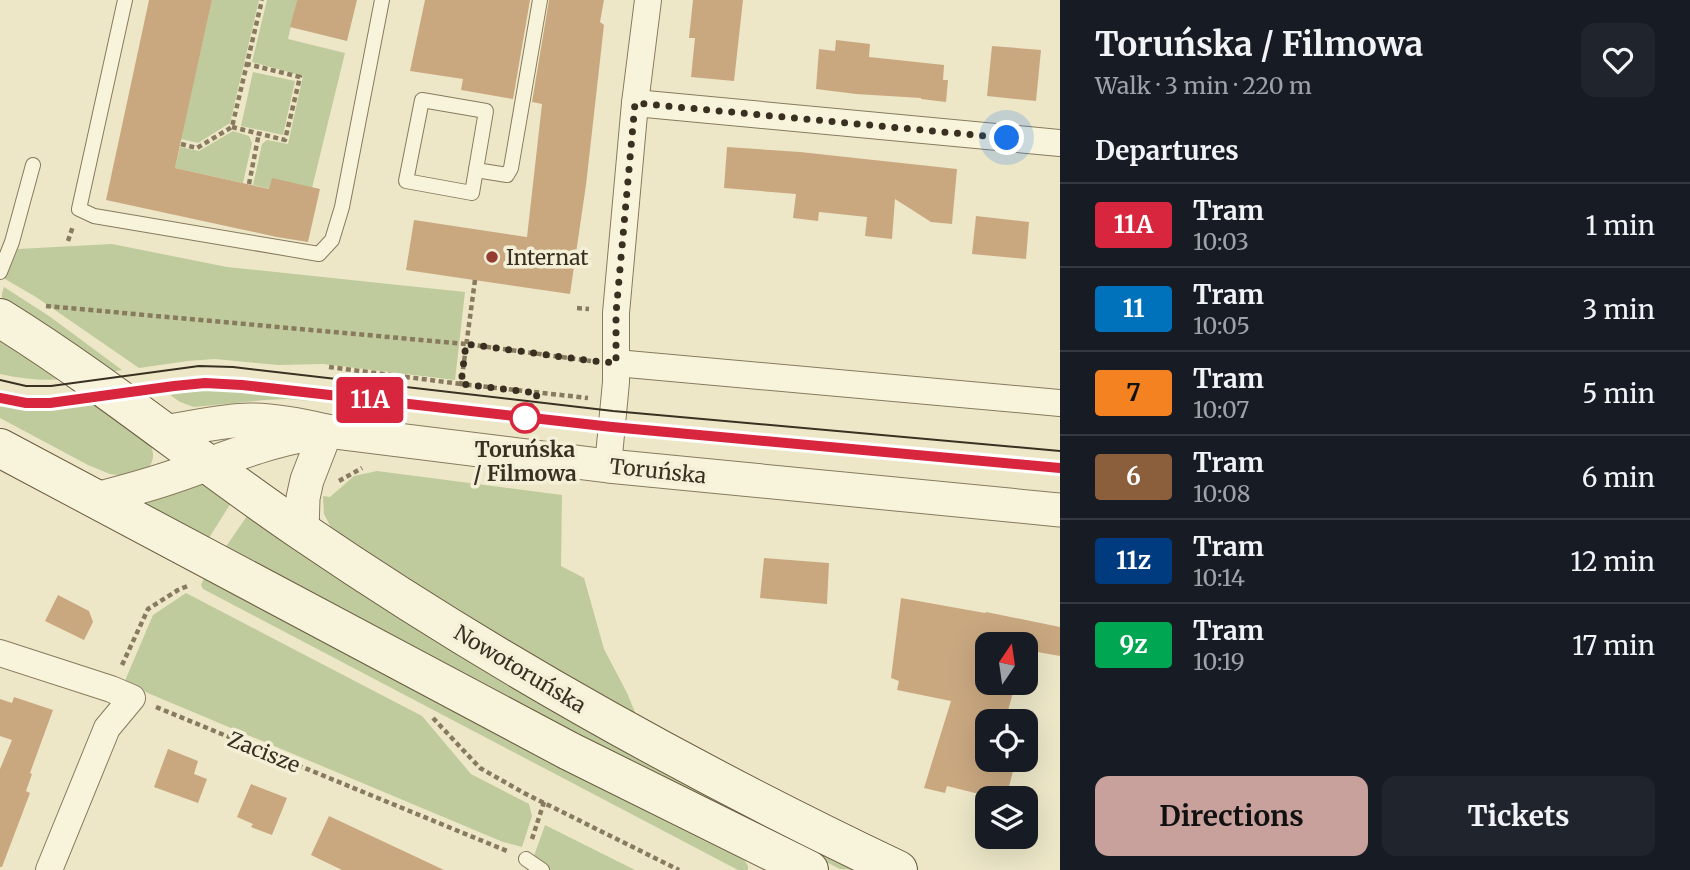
<!DOCTYPE html>
<meta charset="utf-8">
<style>
body{margin:0;font-family:Merriweather,serif;background:#20242c;color:#f1f3f6;height:100vh;display:flex;flex-direction:column;font-size:26px;white-space:nowrap}
*{box-sizing:border-box;margin:0}
p{font-size:23px;color:#9ea1a6}
.icon{flex:none;width:38px;height:38px;fill:none;stroke:currentColor;stroke-width:2;stroke-linecap:round;stroke-linejoin:round}
.map{position:relative;flex:1;overflow:hidden}
.details{display:flex;flex-direction:column;background:#171b24;width:630px}
.details>*{flex:none}
.badge{padding:0 14px;border-radius:5px;font-size:24px;line-height:46px}
.needle{width:46px;rotate:13deg}
.fabs{position:absolute;left:975px;top:632px;display:grid;gap:14px}
.fabs a{display:grid;place-items:center;width:63px;height:63px;border-radius:14px;background:#171b24;box-shadow:0 7px 28px #0002;font-size:35px}
.you{position:absolute;width:35px;height:35px;margin:-18px;border:5px solid #fff;border-radius:50%;background:#1a73e8;box-shadow:0 0 0 10px #1a73e833}
.map>.badge{position:absolute;translate:-50% -50%;box-shadow:0 0 0 4px #fff}
h2{padding:0 35px;font-size:26px;line-height:63px}
.round{display:grid;place-items:center;flex:none;width:74px;height:74px;border-radius:14px;background:#20242c}
.summary{display:flex;align-items:center;justify-content:space-between;height:119px;padding:0 35px}
h1{font-size:33px;font-weight:700;line-height:52px}
.cta{display:flex;gap:14px;margin-top:auto;padding:14px 35px}
.cta a{flex:1;height:80px;border-radius:14px;background:#c8a19d;color:#111;font-size:28px;font-weight:700;line-height:80px;text-align:center}
.cta a+a{background:#20242c;color:#f1f3f6}
ul{padding:0;list-style:none}
li{display:flex;align-items:center;gap:21px;height:84px;padding:0 35px;border-top:2px solid #363941}
li div{flex:1}
li b{display:block;font-size:26px}
li em{font-style:normal}
li .badge{min-width:77px;font-weight:700;text-align:center}
main{display:flex;flex:1;min-height:0}
.map>svg:first-child{display:block}
</style>
<main>
<div class="map">
<svg width="1060" height="870" viewBox="0 0 1060 870">
<rect width="100%" height="100%" fill="#ede7c8"/>
<g fill="#bfcb9c">
<polygon points="212,0 259,0 230,123 198,143 181,139"/>
<polygon points="267,0 297,0 288,39 345,53 312,188 270,189 253,185 262,144 267,140 288,144 303,76 252,62"/>
<polygon points="253,72 295,81 283,135 241,126"/>
<polygon points="233,131 249,136 252,143 243,183 175,168 180,147 199,151"/>
<polygon points="112,244 227,267 465,292 455,380 323,364 278,365 215,359 188,361 139,368 36,297 5,279 18,249"/>
<polygon points="4,287 49,316 122,370 111,372 2,302 2,293"/>
<path d="M0 334 66 379C43 381 23 379 0 374Z"/>
<polygon points="216,390 242,391 322,402 287,399 265,400 194,407 180,402 170,395 189,391"/>
<path d="M99 403 147 440C155 452 155 457 148 470L123 476 110 474 88 465 0 418V404C37 412 62 409 99 403Z"/>
<polygon points="377,471 562,495 561,566 584,578 604,649 627,693 637,717 434,601 336,537 324,514 323,496 330,497 354,476"/>
<polygon points="198,480 231,503 207,541 133,503"/>
<polygon points="249,513 864,870 840,869 711,804 223,551"/>
<polygon points="204,578 743,858 748,866 748,870 738,870 203,589 201,585"/>
<polygon points="186,593 422,716 471,774 529,804 532,816 522,847 503,842 124,683 153,615"/>
<polygon points="545,825 635,870 529,870"/>
</g>
<g fill="#c9a880">
<polygon points="149,0 212,0 175,168 269,189 272,178 320,189 308,242 277,237 106,200"/>
<polygon points="297,0 357,0 347,41 290,27"/>
<polygon points="425,0 530,0 513,99 461,90 463,79 410,71"/>
<polygon points="549,0 604,0 600,22 604,25 586,185 570,294 406,270 414,220 527,237 542,104 532,102"/>
<polygon points="693,0 743,0 734,81 691,77 695,38 689,38"/>
<polygon points="836,40 870,44 869,57 944,65 943,80 948,80 946,102 921,99 921,98 856,94 816,89 819,49 835,51"/>
<polygon points="992,46 1041,50 1036,101 987,96"/>
<polygon points="727,147 800,152 957,169 952,224 931,222 895,199 892,239 865,236 867,217 819,212 818,221 793,218 796,194 724,188"/>
<polygon points="976,216 1029,222 1026,259 972,254"/>
<polygon points="764,558 829,563 827,604 760,598"/>
<polygon points="58,595 89,611 93,622 84,640 45,621"/>
<polygon points="901,598 985,613 986,612 1060,627 1060,656 1026,650 1026,644 987,644 987,682 1016,682 1005,721 987,721 987,760 1016,760 1006,798 995,798 947,786 945,793 924,788 951,701 897,690 899,681 891,678"/>
<polygon points="14,697 53,710 30,773 32,774 26,791 30,793 2,867 0,867 0,769 12,740 0,736 0,699 12,703"/>
<polygon points="168,749 198,761 194,774 207,779 198,803 154,787"/>
<polygon points="251,784 287,798 272,835 251,827 253,824 237,817"/>
<polygon points="329,816 444,870 342,870 311,855"/>
</g>
<g fill="none" stroke-linecap="round" stroke-linejoin="round">
<defs>
<g id="service">
<polyline points="125,0 79,209 94,216 319,254 332,240 342,207 382,0"/>
<polygon points="422,100 486,111 472,193 406,181"/>
<polyline points="476,170 507,175 511,168 540,0"/>
<polyline points="0,272 12,242 33,165"/>
<polyline points="526,859 542,870"/>
</g>
<g id="minor">
<polyline points="635,103 1060,143"/>
<polyline points="616,363 1060,403"/>
<polyline points="608,466 616,382 616,313 635,103 648,0"/>
<polyline points="0,653 111,689 132,698 107,728 49,870"/>
</g>
<g id="tertiary">
<path d="M164 432C192 428 222 420 250 420 276 420 301 425 326 431L608 466 1060 510"/>
<path d="M96 499C123 492 149 485 175 476 219 461 263 442 310 434"/>
<polyline points="302,531 303,498 307,480 326,431"/>
</g>
<g id="secondary">
<path d="M0 318C105 383 201 463 303 532 492 661 692 772 898 870"/>
<polyline points="0,448 569,751 809,870"/>
</g>
</defs>
<use href="#service" stroke="#887a5e" stroke-width="16"/>
<use href="#minor" stroke="#887a5e" stroke-width="28"/>
<use href="#tertiary" stroke="#887a5e" stroke-width="35"/>
<use href="#secondary" stroke="#6a5b41" stroke-width="40"/>
<g stroke="#887a5e" stroke-width="4.5" stroke-dasharray="5 3.5" stroke-linecap="butt">
<polyline points="232,127 285,140 300,77 247,64"/>
<polyline points="181,144 197,148 232,127 262,0"/>
<polyline points="249,184 259,133"/>
<polyline points="68,241 73,226"/>
<polyline points="475,280 461,384 588,398"/>
<polyline points="46,306 466,344 591,361"/>
<polyline points="577,308 589,309"/>
<polyline points="329,367 461,384"/>
<polyline points="339,481 362,468"/>
<polyline points="122,665 148,609 178,590 190,585"/>
<polyline points="156,707 507,851"/>
<polyline points="433,718 480,768 524,793 679,870"/>
<polyline points="532,839 544,802"/>
</g>
<use href="#service" stroke="#f8f3db" stroke-width="14"/>
<use href="#minor" stroke="#f8f3db" stroke-width="26"/>
<use href="#tertiary" stroke="#f8f3db" stroke-width="33"/>
<use href="#secondary" stroke="#f8f3db" stroke-width="38"/>
<g stroke="#393021" stroke-width="2">
<polyline points="0,380 26,386 51,386 199,366 233,367 613,411 1060,451"/>
<path d="M0 398C51 411 120 394 172 386 196 383 219 383 242 385L612 427 1060 468"/>
</g>
</g>
<g fill="none" stroke-linecap="round" stroke-linejoin="round">
<defs>
<polyline id="line" points="0,398 26,403 50,403 174,386 205,383 242,385 612,427 1060,468"/>
</defs>
<use href="#line" stroke="#fff" stroke-width="16"/>
<use href="#line" stroke="#d7263d" stroke-width="10"/>
<polyline stroke="#393021" stroke-width="7" stroke-dasharray="0 12.6" points="525,418 538,393 461,384 466,344 593,361 616,363 616,313 635,103 1007,138"/>
</g>
<circle fill="#953d30" stroke="#f4f0d8" stroke-width="2.5" cx="492" cy="257" r="7"/>
<circle fill="#fff" stroke="#d7263d" stroke-width="3.5" cx="525" cy="418" r="14"/>
<g text-anchor="middle" dominant-baseline="central" stroke-width="7" stroke-linejoin="round" paint-order="stroke">
<g font-size="21" fill="#393021" stroke="#f4f0d8" text-anchor="start">
<text x="506" y="257">Internat</text>
</g>
<g font-size="21" font-weight="bold" fill="#393021" stroke="#f4f0d8">
<text x="525" y="449">Toruńska<tspan x="525" dy="24">/ Filmowa</tspan></text>
</g>
<g font-size="21" fill="#393021" stroke="#f4f0d8">
<text transform="translate(658 471) rotate(6)">Toruńska</text>
<text transform="translate(520 669) rotate(31)">Nowotoruńska</text>
<text transform="translate(264 752) rotate(22)">Zacisze</text>
</g>
</g>
</svg>
<div class="fabs">
<a><svg class="needle" viewBox="-14 -14 28 28"><path d="M0-13l5 13h-10z" fill="#e53935"/><path d="M0 13l5-13h-10z" fill="#9ea1a6"/></svg></a>
<a><svg class="icon" aria-label="locate" viewBox="0 0 24 24"><circle cx="12" cy="12" r="6"/><path d="M12 2v4M12 18v4M2 12h4M18 12h4"/></svg></a>
<a><svg class="icon" aria-label="layers" viewBox="0 0 24 24"><path d="M12 4l9 5-9 5-9-5zM3 14l9 5 9-5"/></svg></a>
</div>
<div class="you" style="left:1007px;top:138px"></div>
<b class="badge" style="left:370px;top:400px;background:#d7263d;color:#fff">11A</b>
</div>
<section class="details">
<div class="summary"><div><h1>Toruńska / Filmowa</h1><p>Walk · 3 min · 220 m</p></div><a class="round"><svg class="icon" aria-label="heart" viewBox="0 0 24 24"><path d="M12 20l-8-8c-3-5 5-10 8-4 3-6 11-1 8 4z"/></svg></a></div>
<h2>Departures</h2>
<ul>
<li><span class="badge" style="background:#d7263d;color:#fff">11A</span><div><b>Tram</b><p>10:03</p></div><em>1 min</em></li>
<li><span class="badge" style="background:#0072bc;color:#fff">11</span><div><b>Tram</b><p>10:05</p></div><em>3 min</em></li>
<li><span class="badge" style="background:#f58220;color:#111">7</span><div><b>Tram</b><p>10:07</p></div><em>5 min</em></li>
<li><span class="badge" style="background:#8b5e3c;color:#fff">6</span><div><b>Tram</b><p>10:08</p></div><em>6 min</em></li>
<li><span class="badge" style="background:#003b80;color:#fff">11z</span><div><b>Tram</b><p>10:14</p></div><em>12 min</em></li>
<li><span class="badge" style="background:#00a651;color:#fff">9z</span><div><b>Tram</b><p>10:19</p></div><em>17 min</em></li>
</ul>
<div class="cta"><a>Directions</a><a>Tickets</a></div>
</section>
</main>
